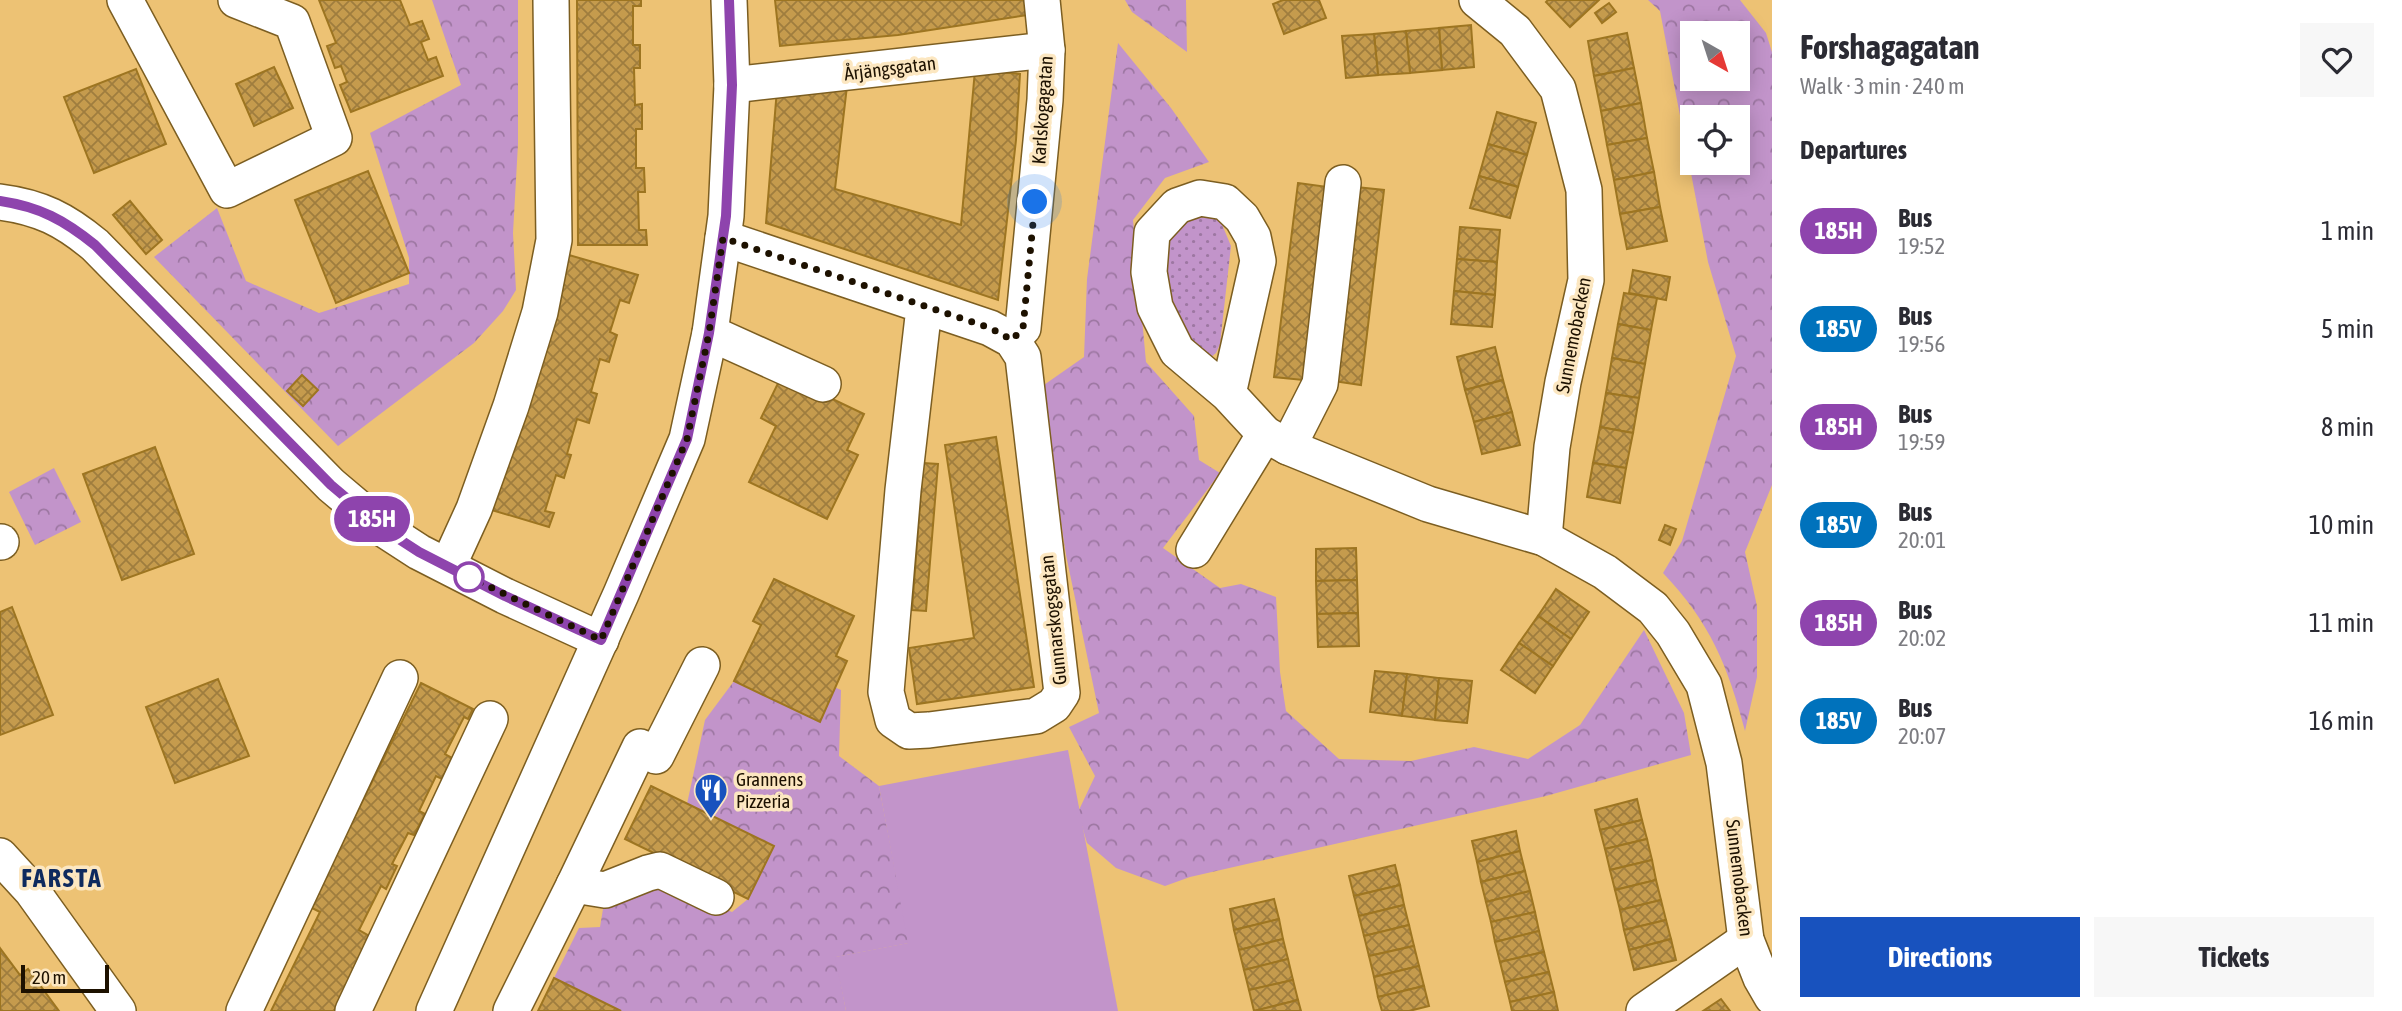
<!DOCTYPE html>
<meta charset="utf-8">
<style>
body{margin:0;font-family:"Asap Condensed",sans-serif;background:#f7f7f7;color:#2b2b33;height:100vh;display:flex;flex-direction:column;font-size:26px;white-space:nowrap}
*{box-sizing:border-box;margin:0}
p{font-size:23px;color:#7c7c81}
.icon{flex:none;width:38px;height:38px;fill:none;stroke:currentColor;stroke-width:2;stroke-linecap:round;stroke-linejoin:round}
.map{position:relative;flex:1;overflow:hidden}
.side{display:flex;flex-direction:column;background:#fff;width:630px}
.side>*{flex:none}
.badge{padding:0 14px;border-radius:23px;font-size:24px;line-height:46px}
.needle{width:46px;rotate:141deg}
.buttons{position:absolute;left:1680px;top:21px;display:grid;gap:14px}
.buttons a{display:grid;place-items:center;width:70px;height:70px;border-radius:0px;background:#fff;box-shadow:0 4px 18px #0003;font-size:35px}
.scale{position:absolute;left:21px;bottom:18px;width:88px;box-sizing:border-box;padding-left:7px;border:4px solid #1d1100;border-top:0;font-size:19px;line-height:24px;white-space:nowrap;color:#1d1100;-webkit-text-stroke:5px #fce7c1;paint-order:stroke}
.you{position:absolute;width:35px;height:35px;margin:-18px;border:5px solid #fff;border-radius:50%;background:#1a73e8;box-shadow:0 0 0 10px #1a73e833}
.map>.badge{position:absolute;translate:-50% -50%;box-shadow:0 0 0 4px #fff}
h2{padding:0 28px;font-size:26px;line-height:63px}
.round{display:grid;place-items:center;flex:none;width:74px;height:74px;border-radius:0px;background:#f7f7f7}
.summary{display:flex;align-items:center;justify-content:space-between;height:119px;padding:0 28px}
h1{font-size:33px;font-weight:700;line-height:52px}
.primary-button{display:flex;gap:14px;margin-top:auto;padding:14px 28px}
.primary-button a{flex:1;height:80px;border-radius:0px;background:#1852be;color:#fff;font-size:28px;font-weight:700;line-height:80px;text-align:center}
.primary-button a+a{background:#f7f7f7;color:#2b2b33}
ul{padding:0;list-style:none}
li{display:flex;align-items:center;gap:21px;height:98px;padding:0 28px}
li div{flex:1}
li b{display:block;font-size:26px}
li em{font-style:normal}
li .badge{min-width:77px;font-weight:700;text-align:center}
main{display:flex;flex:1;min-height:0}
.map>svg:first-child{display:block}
</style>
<main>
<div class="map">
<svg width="1772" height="1011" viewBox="0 0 1772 1011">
<defs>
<pattern id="grass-dots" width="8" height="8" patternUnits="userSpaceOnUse" patternTransform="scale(1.75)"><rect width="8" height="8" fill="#c294ca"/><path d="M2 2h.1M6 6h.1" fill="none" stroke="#9d77a2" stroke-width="1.8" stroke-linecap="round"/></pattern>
<pattern id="forest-crowns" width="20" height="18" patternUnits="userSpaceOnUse" patternTransform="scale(1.75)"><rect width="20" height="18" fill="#c294ca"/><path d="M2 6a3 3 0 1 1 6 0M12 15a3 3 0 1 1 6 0" fill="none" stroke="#9d77a2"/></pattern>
<pattern id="building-cross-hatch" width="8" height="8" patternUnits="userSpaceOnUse" patternTransform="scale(1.75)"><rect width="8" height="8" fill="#c59b4d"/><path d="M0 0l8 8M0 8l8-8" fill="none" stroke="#9f7d3e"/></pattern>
</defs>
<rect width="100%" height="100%" fill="#edc274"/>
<path fill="url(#grass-dots)" d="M1195 214 1211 215 1221 222 1231 246 1220 344 1216 353 1211 357C1208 356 1204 356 1201 354 1189 347 1163 291 1162 277 1161 251 1170 225 1195 214Z"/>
<g fill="url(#forest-crowns)" fill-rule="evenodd">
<polygon points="432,0 518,0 518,144 513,233 516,290 503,311 474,343 338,446 154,257 217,208 246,281 319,313 409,284 409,258 370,133 461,85"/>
<polygon points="1125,0 1186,0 1187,52 1132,12"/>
<path d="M1648 0H1740L1766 33 1772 52V485L1745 552 1757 606V677L1745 731C1728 666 1710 622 1663 573L1682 541 1736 356 1708 262 1660 11ZM1692 33H1738V79H1692ZM1692 117H1738V163H1692Z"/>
<polygon points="1118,43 1171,108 1209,162 1165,178 1133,220 1146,362 1194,416 1199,460 1220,473 1163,548 1220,588 1241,584 1276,597 1280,672 1286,711 1339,759 1411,761 1474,747 1528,759 1580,725 1644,630 1684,713 1691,755 1546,796 1190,877 1165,886 1116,868 1087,843 1078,812 1095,776 1069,727 1099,713 1066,555 1041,387 1084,357 1087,279"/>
<polygon points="54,468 81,522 35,545 9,492"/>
<polygon points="734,681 819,722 834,687 841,690 839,756 879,786 909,943 836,957 846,1011 621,1011 554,978 579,928 600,927 605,897 652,879 732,912 748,899 774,846 687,804 705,720"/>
</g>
<polygon fill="#c294ca" points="1068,750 1118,1011 846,1011 835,957 908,943 879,786"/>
<g fill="url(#building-cross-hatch)" stroke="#9d7521" stroke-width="2">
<polygon points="319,0 400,0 410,25 422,21 429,39 421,42 428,60 436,57 443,76 351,112 340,85 347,82 341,66 335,68 327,46 336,43"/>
<polygon points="577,0 641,0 641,6 633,6 633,45 640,45 640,68 634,68 635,105 642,104 642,129 636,129 636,168 644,168 645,192 638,192 639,230 646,230 647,245 578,245"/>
<polygon points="775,0 1026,0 1028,15 898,35 780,46"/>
<polygon points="1283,0 1319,0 1326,18 1284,34 1273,4"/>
<polygon points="1548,0 1599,0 1570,27 1546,2"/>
<polygon points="1609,3 1616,12 1602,23 1595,13"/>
<polygon points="1471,25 1474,67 1442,70 1439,28"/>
<polygon points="1439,28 1442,70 1410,73 1406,31"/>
<polygon points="1406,31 1410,73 1378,75 1374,34"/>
<polygon points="1627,33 1634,68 1594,76 1588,41"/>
<polygon points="1374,34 1378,75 1346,78 1342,36"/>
<polygon points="274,67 293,108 254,126 236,84"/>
<polygon points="1634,68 1641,103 1601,111 1594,76"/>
<polygon points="136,69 166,144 94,173 64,97"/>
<polygon points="975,70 1020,74 1016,140 998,300 766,223 777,89 847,86 835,189 961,225"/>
<polygon points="1641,103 1647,138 1607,145 1601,111"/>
<polygon points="1497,112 1536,123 1527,155 1488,144"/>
<polygon points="1647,138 1654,172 1614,180 1607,145"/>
<polygon points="1488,144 1527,155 1518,187 1479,176"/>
<polygon points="368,171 409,273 336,303 295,200"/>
<polygon points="1654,172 1660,207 1620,214 1614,180"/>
<polygon points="1479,176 1518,187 1510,218 1470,208"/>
<polygon points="1298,183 1328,187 1303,380 1274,377"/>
<polygon points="1356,187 1384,190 1361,385 1333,381"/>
<polygon points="130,201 162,240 146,254 113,215"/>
<polygon points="1660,207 1667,241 1627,249 1620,214"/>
<polygon points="1460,227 1500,230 1497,262 1457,259"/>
<polygon points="562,253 638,275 629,303 620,300 610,332 617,335 609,362 600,359 591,392 597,394 589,423 577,419 567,454 571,455 564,478 556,475 545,511 554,513 549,527 485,508"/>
<polygon points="1457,259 1497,262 1495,295 1454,291"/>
<polygon points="1633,270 1670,277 1666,300 1629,293"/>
<polygon points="1454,291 1495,295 1492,327 1451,324"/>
<polygon points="1624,293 1657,298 1651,330 1618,324"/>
<polygon points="1618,324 1651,330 1645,364 1612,358"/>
<polygon points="1495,347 1503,380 1465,390 1457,357"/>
<polygon points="1612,358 1645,364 1639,398 1606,393"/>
<polygon points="302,375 318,390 303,406 287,391"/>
<polygon points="782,375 864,414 847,450 858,455 827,519 749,482 776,426 761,418"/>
<polygon points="1503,380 1512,412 1474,422 1465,390"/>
<polygon points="1606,393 1639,398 1633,433 1600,427"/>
<polygon points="1512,412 1520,445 1482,454 1474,422"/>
<polygon points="1600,427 1633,433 1626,468 1593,463"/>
<polygon points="996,437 1034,687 917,704 909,648 974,638 945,445"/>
<polygon points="155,447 194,554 122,580 83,474"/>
<polygon points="923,463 938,464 926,611 912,610"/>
<polygon points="1593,463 1626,468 1620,503 1587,497"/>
<polygon points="1665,525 1676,529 1670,545 1659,540"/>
<polygon points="1356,548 1357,580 1316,581 1316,549"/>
<polygon points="774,579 854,616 836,656 847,661 820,722 734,681 761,625 753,621"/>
<polygon points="1357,580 1358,613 1317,614 1316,581"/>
<polygon points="1556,589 1589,612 1571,639 1538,616"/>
<polygon points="12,607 53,715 0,735 0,612"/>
<polygon points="1358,613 1359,646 1318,647 1317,614"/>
<polygon points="1538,616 1571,639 1553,666 1519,643"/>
<polygon points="1519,643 1553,666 1535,693 1501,670"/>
<polygon points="1375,671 1407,674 1402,716 1370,712"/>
<polygon points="1407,674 1439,678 1435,720 1402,716"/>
<polygon points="1439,678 1472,681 1467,723 1435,720"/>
<polygon points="218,679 249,756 175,783 146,707"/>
<polygon points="421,683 473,709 468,719 464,717 445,754 452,758 442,779 436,776 419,811 425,814 414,835 408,833 392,864 397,866 386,889 381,886 359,930 371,937 334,1011 271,1011 320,912 310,907"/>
<polygon points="651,786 774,846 748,899 625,839"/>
<polygon points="1637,799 1642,820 1600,830 1595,810"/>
<polygon points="1642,820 1647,839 1605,849 1600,830"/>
<polygon points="1516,831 1520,851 1477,862 1472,841"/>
<polygon points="1647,839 1652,860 1610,870 1605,849"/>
<polygon points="1520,851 1525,871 1481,882 1477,862"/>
<polygon points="1652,860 1656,880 1615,890 1610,870"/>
<polygon points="1395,865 1400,885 1354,896 1349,876"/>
<polygon points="1525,871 1530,891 1486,902 1481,882"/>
<polygon points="1656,880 1661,900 1620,910 1615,890"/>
<polygon points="1400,885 1404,905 1359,916 1354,896"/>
<polygon points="1530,891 1535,912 1491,922 1486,902"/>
<polygon points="1274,899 1279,919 1234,930 1230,909"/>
<polygon points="1661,900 1666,920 1624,930 1620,910"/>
<polygon points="1404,905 1409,925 1364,936 1359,916"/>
<polygon points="1535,912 1539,931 1495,942 1491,922"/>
<polygon points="1279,919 1283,939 1239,950 1234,930"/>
<polygon points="1666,920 1671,939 1629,950 1624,930"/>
<polygon points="1409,925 1414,946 1369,956 1364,936"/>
<polygon points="1539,931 1544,952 1500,962 1495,942"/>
<polygon points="1283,939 1288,959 1244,970 1239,950"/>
<polygon points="1671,939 1676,960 1634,970 1629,950"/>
<polygon points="1414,946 1419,966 1374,977 1369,956"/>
<polygon points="0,948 20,975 28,969 59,1011 0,1011"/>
<polygon points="1544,952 1549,972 1505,982 1500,962"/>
<polygon points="1288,959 1293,980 1249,990 1244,970"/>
<polygon points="1419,966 1424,986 1378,997 1374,977"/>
<polygon points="1549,972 1554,992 1510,1002 1505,982"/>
<polygon points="554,978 621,1011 538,1011"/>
<polygon points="1293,980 1298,1000 1254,1011 1249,990"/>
<polygon points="1424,986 1429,1006 1409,1011 1382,1011 1378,997"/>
<polygon points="1554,992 1558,1011 1512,1011 1510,1002"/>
<polygon points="1721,999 1730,1011 1703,1011"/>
<polygon points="1298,1000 1301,1011 1254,1011"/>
</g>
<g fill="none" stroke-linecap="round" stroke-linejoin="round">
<defs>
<g id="minor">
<polyline points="125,0 227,190 334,138 292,22 236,0"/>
<polyline points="1477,0 1515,31 1558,89 1584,190 1586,280 1563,382 1552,447 1544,538"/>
<polyline points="732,85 1047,50"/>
<path d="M0 202C40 207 65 220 95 245L331 485 382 528 419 552 505 596 601 640"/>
<polyline points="723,238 990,328 1012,340 1023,357 1062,693 1054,705 1036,716 929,730 909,731 893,720 886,692 903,490 924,308"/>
<polyline points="710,333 823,384"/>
<polyline points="1012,340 1023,328 1045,100 1047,50 1042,0"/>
<polyline points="1228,394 1258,261 1253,237 1242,218 1225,202 1200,198 1177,206 1152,233 1149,272 1155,307 1177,351 1228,394 1265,434 1288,447 1428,504 1544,538 1605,572 1653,608 1673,633 1704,685 1724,763 1746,940 1761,978 1772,997"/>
<polyline points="1288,447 1320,384 1343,183"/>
<polyline points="0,542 1,542"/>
<polyline points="1194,550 1265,434"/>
<polyline points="448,566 474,509 511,406 540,312 554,240 551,0"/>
<polyline points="0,856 32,891 118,1011"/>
<polyline points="574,885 605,890 648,873 660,870 716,897"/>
<polyline points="244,1011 400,678"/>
<polyline points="353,1011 490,719"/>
<polyline points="434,1011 621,594 687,439 710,333 726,216 732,85 729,0"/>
<polyline points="511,1011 574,885 640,747 656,756 702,665"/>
<polyline points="1644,1011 1746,940"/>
</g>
</defs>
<use href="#minor" stroke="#7c5e21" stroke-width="38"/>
<use href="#minor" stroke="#fff" stroke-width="35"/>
</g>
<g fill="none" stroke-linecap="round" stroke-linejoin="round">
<defs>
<path id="line" d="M0 201C40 207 64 220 95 245L331 485 382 528 419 552 505 596 601 640 687 439 709 333 726 216 732 85 729 0"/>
</defs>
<use href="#line" stroke="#fff" stroke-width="16"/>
<use href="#line" stroke="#8e44ad" stroke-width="10"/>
<polyline stroke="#1d1100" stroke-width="7" stroke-dasharray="0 12.6" points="469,577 601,640 687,439 709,333 723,238 990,328 1012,340 1023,328 1035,202"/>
</g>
<defs>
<symbol id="restaurant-pin" viewBox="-11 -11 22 30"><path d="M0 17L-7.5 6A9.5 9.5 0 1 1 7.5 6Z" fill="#1852be" stroke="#fce7c1"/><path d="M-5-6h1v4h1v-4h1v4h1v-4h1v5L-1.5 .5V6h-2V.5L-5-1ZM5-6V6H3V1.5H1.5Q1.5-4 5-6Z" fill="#fff"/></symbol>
</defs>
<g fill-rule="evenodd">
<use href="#restaurant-pin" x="692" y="771" width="38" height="52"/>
</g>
<circle fill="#fff" stroke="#8e44ad" stroke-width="3.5" cx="469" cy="577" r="14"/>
<g text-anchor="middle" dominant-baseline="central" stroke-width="7" stroke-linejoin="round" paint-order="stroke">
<g font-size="19" fill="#1d1100" stroke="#fce7c1">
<text transform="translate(890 68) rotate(-7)">Årjängsgatan</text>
<text transform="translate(1042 110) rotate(-86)">Karlskogagatan</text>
<text transform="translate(1573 335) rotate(-79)">Sunnemobacken</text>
<text transform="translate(1053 620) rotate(-96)">Gunnarskogsgatan</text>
<text transform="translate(1740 878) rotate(83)">Sunnemobacken</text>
</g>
<g font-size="19" fill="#1d1100" stroke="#fce7c1" text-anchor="start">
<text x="736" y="779">Grannens<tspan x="736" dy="22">Pizzeria</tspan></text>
</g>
<g font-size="26" font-weight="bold" letter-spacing="2" fill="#0e2a5e" stroke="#fce7c1">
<text x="62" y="878">FARSTA</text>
</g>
</g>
</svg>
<div class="buttons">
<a><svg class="needle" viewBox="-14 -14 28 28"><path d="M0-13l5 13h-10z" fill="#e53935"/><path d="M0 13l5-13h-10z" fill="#7c7c81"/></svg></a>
<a><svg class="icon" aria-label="locate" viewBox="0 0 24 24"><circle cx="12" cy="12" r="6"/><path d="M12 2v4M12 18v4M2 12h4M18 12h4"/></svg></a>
</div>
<div class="scale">20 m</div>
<div class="you" style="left:1035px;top:202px"></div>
<b class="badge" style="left:372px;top:519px;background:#8e44ad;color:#fff">185H</b>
</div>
<section class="side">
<div class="summary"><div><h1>Forshagagatan</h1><p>Walk · 3 min · 240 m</p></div><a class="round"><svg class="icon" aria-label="heart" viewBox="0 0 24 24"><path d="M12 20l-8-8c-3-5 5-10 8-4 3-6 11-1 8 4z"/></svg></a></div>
<h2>Departures</h2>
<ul>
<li><span class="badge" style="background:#8e44ad;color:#fff">185H</span><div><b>Bus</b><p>19:52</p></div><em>1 min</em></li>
<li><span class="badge" style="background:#0072bc;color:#fff">185V</span><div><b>Bus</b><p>19:56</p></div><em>5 min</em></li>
<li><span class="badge" style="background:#8e44ad;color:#fff">185H</span><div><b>Bus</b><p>19:59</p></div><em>8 min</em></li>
<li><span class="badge" style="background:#0072bc;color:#fff">185V</span><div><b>Bus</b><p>20:01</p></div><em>10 min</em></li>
<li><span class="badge" style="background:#8e44ad;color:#fff">185H</span><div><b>Bus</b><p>20:02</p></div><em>11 min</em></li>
<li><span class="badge" style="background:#0072bc;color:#fff">185V</span><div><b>Bus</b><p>20:07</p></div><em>16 min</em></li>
</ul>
<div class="primary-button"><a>Directions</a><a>Tickets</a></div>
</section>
</main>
